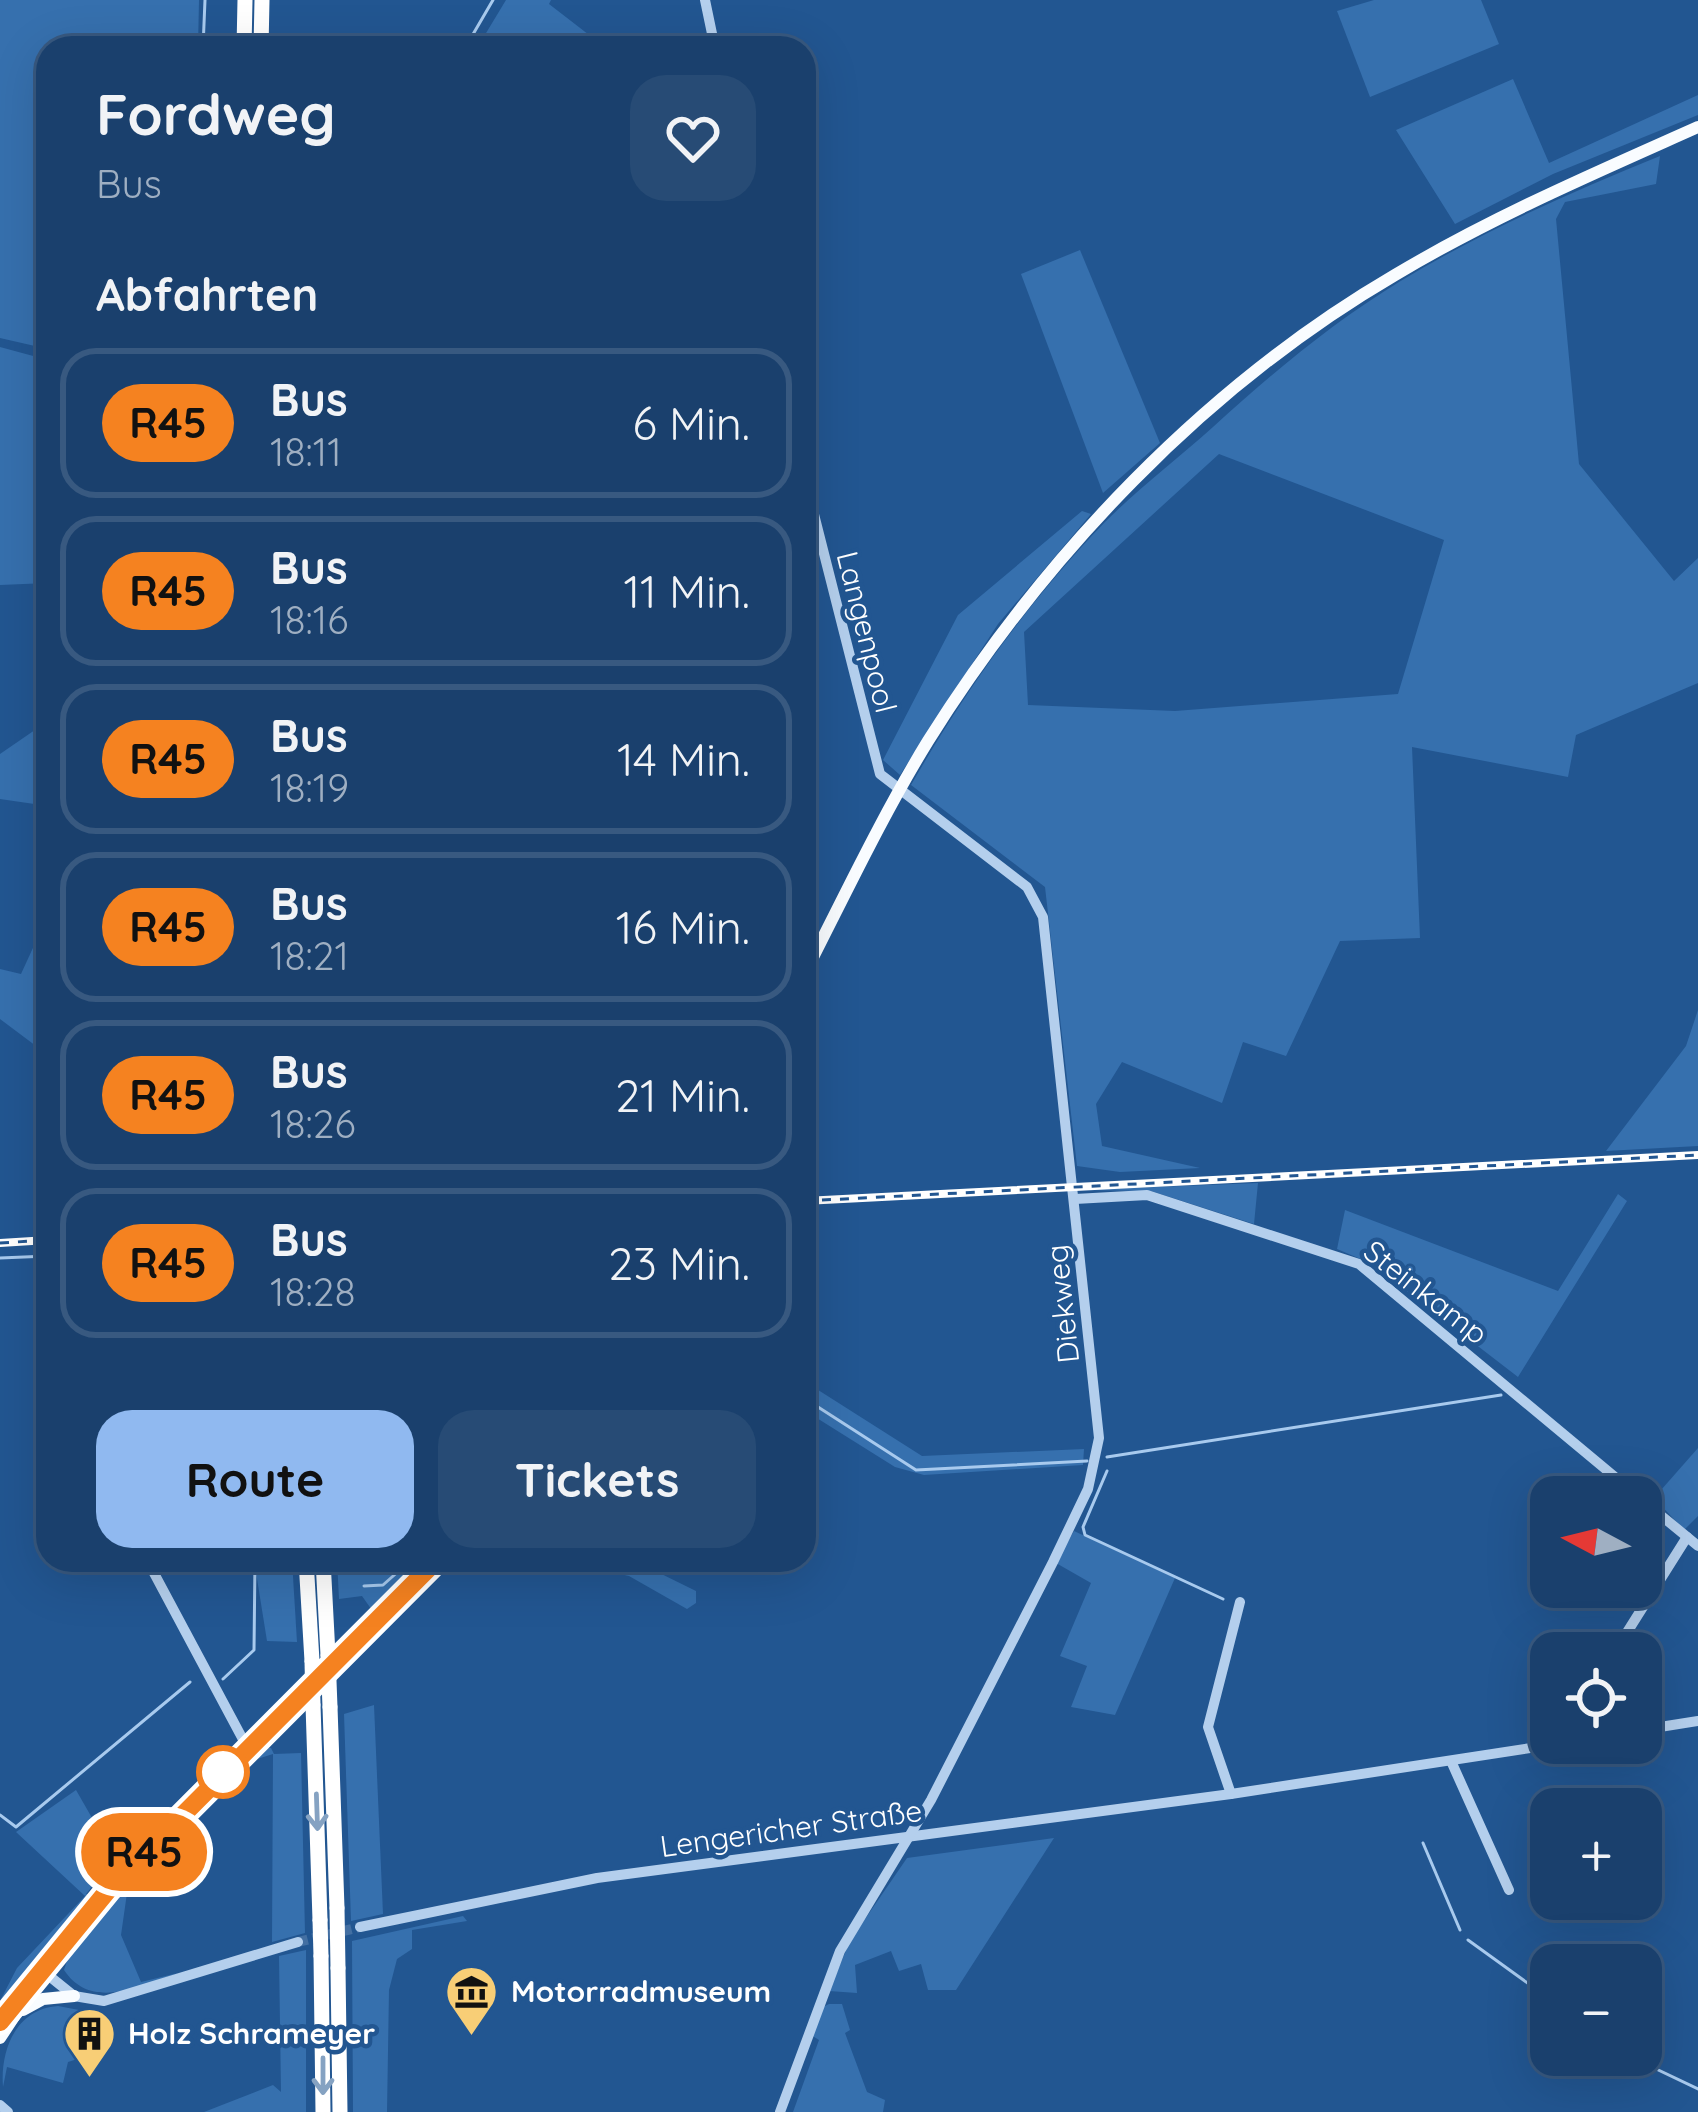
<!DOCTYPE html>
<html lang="de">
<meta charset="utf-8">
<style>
body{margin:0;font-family:Quicksand,sans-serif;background:#274b75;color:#f1f3f6;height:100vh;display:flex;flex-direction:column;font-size:45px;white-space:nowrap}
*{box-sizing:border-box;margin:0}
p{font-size:39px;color:#9fafc2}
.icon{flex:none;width:66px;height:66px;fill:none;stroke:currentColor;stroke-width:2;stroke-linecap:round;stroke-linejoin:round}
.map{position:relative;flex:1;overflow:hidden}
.details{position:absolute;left:36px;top:36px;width:780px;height:1536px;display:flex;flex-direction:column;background:#1a406d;border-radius:36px;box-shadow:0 12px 48px #0002,0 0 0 3px #385980}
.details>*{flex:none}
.badge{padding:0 24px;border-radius:39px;font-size:42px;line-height:78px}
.needle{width:78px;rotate:277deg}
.tools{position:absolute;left:1530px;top:1476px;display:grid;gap:24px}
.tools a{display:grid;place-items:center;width:132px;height:132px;border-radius:24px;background:#1a406d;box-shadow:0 12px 48px #0002,0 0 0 3px #385980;font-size:60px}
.map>.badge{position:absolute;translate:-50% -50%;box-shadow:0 0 0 6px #fff}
h2{padding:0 60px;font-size:45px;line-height:108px}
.round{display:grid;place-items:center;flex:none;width:126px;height:126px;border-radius:36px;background:#274b75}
.overview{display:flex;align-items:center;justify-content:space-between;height:204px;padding:0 60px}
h1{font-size:57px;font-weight:700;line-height:90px}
.button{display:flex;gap:24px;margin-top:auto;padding:24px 60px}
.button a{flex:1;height:138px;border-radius:36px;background:#90b9f0;color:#111;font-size:48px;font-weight:700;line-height:138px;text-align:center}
.button a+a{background:#274b75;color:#f1f3f6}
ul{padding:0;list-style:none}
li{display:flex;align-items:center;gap:36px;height:150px;margin:0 24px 18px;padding:0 36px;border:6px solid #385980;border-radius:36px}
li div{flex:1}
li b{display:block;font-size:45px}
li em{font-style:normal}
li .badge{min-width:132px;font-weight:700;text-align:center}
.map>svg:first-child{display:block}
</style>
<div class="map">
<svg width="1698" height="2112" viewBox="0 0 1698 2112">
<rect width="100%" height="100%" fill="#225691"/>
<g fill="#3670ae" fill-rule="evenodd">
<polygon points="0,0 199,0 198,48 48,48 48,349 0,338"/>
<polygon points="506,0 551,0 549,4 606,48 477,48"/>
<polygon points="1374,0 1481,0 1499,44 1370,97 1337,11"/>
<polygon points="1513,79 1549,163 1698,95 1698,115 1553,174 1455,224 1396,130"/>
<path d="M1660 156 1656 184 1565 202 1556 219 1579 464 1674 581 1698 558V683L1576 735 1568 777 1412 747 1420 938 1340 941 1286 1056 1243 1042 1222 1103 1122 1062 1096 1104 1102 1146 1200 1168 1120 1172 1077 1166 1045 887 911 785C965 691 1028 602 1104 523 1138 489 1177 459 1213 427 1271 374 1332 323 1399 282 1481 232 1571 192 1660 156ZM1219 454 1444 540 1398 694 1175 711 1028 705 1024 632Z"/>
<polygon points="1080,250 1160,443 1103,493 1021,274"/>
<polygon points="0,347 48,360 48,583 0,585"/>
<polygon points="1082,511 1091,514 998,624 900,775 883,760 958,615"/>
<polygon points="48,721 48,806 0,799 0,754"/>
<polygon points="48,915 48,1055 0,1019 0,969 21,974"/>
<polygon points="1698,1010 1698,1146 1606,1151 1686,1046"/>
<polygon points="1258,1183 1254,1224 1151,1191 1079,1190"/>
<polygon points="1618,1194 1627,1201 1518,1377 1370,1263 1337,1249 1345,1210 1558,1291"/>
<polygon points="804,1381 922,1456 1084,1449 1083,1465 924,1475 895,1467 804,1410"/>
<polygon points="1698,1448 1698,1516 1684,1530 1654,1498"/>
<polygon points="1074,1531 1175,1578 1115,1715 1071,1707 1087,1666 1060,1656 1091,1583 1056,1563"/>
<polygon points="254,1560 292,1560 297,1642 267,1641"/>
<polygon points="337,1560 413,1560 418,1566 374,1613 362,1596 339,1599"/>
<polygon points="558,1560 633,1560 696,1591 696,1603 687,1609 629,1576"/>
<polygon points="374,1705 383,1914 351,1921 344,1714"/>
<path d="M257 1747 271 1748 274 1754 301 1753 305 1933 272 1942 273 1754 251 1761 127 1893 121 1935 141 1982 178 1973C140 1985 92 2012 64 1970L71 1949 121 1888Z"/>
<polygon points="76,1790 115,1858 86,1894 94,1894 0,2001 17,1968 85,1896 16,1832"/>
<polygon points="1054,1838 956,1990 928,1990 921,1964 899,1971 891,1951 855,1965 857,1993 829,1991 850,1941 907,1858"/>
<polygon points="463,1916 467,1921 412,1930 412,1949 397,1959 389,1990 387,2112 353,2112 352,1941"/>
<polygon points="306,1950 306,2112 204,2112 273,2085 281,2092 279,1956"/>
<polygon points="829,2004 842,2004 850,2030 845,2033 867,2092 885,2100 883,2112 793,2112 819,2040 811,2035 821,2008"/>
<path d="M58 2006 100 2014 90 2055 68 2062 63 2083 7 2067 3 2087C0 2050 16 2009 58 2006Z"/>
</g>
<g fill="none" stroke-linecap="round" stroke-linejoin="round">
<g stroke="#a8caee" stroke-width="3">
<polyline points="203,48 205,0"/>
<polyline points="465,48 493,0"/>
<polyline points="0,1258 48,1256"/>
<polyline points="804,1398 916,1470 1087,1461"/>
<polyline points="1107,1457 1501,1395"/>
<polyline points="1107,1471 1083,1527 1085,1535 1223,1599"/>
<polyline points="364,1586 383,1585 401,1569"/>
<polyline points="223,1679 254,1650 255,1560"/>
<polyline points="0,1815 16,1827 190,1682"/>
<polyline points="1423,1843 1460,1930"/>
<polyline points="1468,1940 1551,2000"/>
<polyline points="1631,2057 1698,2089"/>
</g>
<polyline stroke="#436fa2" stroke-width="10" stroke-dasharray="10 5" stroke-linecap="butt" points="298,1942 360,1927"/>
<g stroke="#b4cfed" stroke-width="10">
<polyline points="705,0 715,48"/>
<polyline points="1075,1199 1147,1195 1359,1264 1639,1497"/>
<polyline points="1641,1499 1698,1546"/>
<polyline points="147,1560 247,1747"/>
<polyline points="1614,1653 1687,1537"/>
<polyline points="1641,1730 1698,1721"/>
<polyline points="1451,1761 1509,1890"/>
<polyline points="1231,1794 1208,1727 1240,1602"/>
<polyline points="360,1927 597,1878 1231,1794 1563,1743"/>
<polyline points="43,1971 74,1996 104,2001 298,1942"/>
<polyline points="0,2105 8,2112"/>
<polyline points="780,2112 840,1951 931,1800 1053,1562 1088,1489 1099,1438 1043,917 1027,887 880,774 804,475"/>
</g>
<g stroke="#f9fcff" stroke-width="12">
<path d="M804 975C844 897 882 816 928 741 1044 556 1205 386 1395 275 1492 217 1595 173 1698 127"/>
<polyline points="328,1669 437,1560"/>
<polyline points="23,2010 43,1999 74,1996"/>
<polyline points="0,2022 109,1889 313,1683"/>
<polyline points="0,2038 42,1974"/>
</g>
<g stroke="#fff" stroke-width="15">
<polyline points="244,48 245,0"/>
<polyline points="261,48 262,0"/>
<polyline points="306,1560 312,1661"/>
<polyline points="323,1560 328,1655"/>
<polyline points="313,1705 320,1920"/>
<polyline points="330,1707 337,1908"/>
<polyline points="321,1956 323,2112"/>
<polyline points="338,1968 340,2112"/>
</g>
<defs>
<g id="rail">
<polyline points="804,1201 1698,1155"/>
<polyline points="0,1243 48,1240"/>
</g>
</defs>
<use href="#rail" stroke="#fff" stroke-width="8"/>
<use href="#rail" stroke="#225691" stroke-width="3" stroke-dasharray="9" stroke-linecap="butt"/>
<g stroke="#fff" stroke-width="15">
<polyline points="328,1655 330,1707"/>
<polyline points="312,1661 313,1705"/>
<polyline points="337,1908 338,1968"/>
<polyline points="320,1920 321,1956"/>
</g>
</g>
<defs><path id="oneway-shaft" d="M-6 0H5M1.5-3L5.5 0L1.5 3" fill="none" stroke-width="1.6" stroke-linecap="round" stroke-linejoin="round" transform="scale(3)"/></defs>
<g stroke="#85a2c2">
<use href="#oneway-shaft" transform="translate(317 1812) rotate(88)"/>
<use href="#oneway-shaft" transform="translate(323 2076) rotate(90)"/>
</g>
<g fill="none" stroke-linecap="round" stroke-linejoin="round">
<defs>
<polyline id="line" points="0,2022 109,1889 437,1560"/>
</defs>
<use href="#line" stroke="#fff" stroke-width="27"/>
<use href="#line" stroke="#f58220" stroke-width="18"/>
</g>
<defs>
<symbol id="museum-pin" viewBox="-11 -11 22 30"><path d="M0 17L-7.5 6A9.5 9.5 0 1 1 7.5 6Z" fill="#f8ce76" stroke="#225691"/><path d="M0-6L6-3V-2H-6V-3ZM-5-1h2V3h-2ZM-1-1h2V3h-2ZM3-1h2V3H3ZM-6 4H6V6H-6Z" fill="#111"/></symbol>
<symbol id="building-pin" viewBox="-11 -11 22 30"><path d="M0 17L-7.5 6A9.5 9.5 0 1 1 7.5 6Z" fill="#f8ce76" stroke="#225691"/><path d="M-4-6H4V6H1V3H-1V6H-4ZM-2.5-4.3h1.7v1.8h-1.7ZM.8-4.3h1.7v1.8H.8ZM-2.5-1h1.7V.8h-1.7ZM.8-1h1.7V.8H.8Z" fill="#111"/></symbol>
</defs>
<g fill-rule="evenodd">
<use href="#museum-pin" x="442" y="1962" width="59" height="81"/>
<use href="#building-pin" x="60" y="2004" width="59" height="81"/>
</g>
<circle fill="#fff" stroke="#f58220" stroke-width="6" cx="223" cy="1772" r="24"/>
<g text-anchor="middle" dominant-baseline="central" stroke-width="9" stroke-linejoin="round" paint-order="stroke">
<g font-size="30" fill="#fff" stroke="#225691">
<text transform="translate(867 632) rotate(76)">Langenpool</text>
<text transform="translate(1426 1292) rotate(38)">Steinkamp</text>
<text transform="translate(1062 1304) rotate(-96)">Diekweg</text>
<text transform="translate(791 1828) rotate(-8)">Lengericher Straße</text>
</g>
<g font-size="30" font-weight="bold" fill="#fff" stroke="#225691" text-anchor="start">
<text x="511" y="1991">Motorradmuseum</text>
<text x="128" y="2033">Holz Schrameyer</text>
</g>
</g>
</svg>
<div class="tools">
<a><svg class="needle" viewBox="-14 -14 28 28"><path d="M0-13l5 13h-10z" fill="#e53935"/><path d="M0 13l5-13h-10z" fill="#9fafc2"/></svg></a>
<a><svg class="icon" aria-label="locate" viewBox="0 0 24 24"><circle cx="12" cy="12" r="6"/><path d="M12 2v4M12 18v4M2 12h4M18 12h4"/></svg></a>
<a>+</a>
<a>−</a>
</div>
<b class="badge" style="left:144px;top:1852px;background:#f58220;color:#111">R45</b>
<section class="details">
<div class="overview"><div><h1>Fordweg</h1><p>Bus</p></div><a class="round"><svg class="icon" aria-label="heart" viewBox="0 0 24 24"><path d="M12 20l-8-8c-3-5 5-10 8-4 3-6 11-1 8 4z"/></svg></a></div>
<h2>Abfahrten</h2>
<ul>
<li><span class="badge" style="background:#f58220;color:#111">R45</span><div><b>Bus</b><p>18:11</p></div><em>6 Min.</em></li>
<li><span class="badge" style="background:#f58220;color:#111">R45</span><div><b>Bus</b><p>18:16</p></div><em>11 Min.</em></li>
<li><span class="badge" style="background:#f58220;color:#111">R45</span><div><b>Bus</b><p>18:19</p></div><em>14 Min.</em></li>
<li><span class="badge" style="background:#f58220;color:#111">R45</span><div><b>Bus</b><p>18:21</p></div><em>16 Min.</em></li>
<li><span class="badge" style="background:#f58220;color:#111">R45</span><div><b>Bus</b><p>18:26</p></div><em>21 Min.</em></li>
<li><span class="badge" style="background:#f58220;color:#111">R45</span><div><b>Bus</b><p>18:28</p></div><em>23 Min.</em></li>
</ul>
<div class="button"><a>Route</a><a>Tickets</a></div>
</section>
</div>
